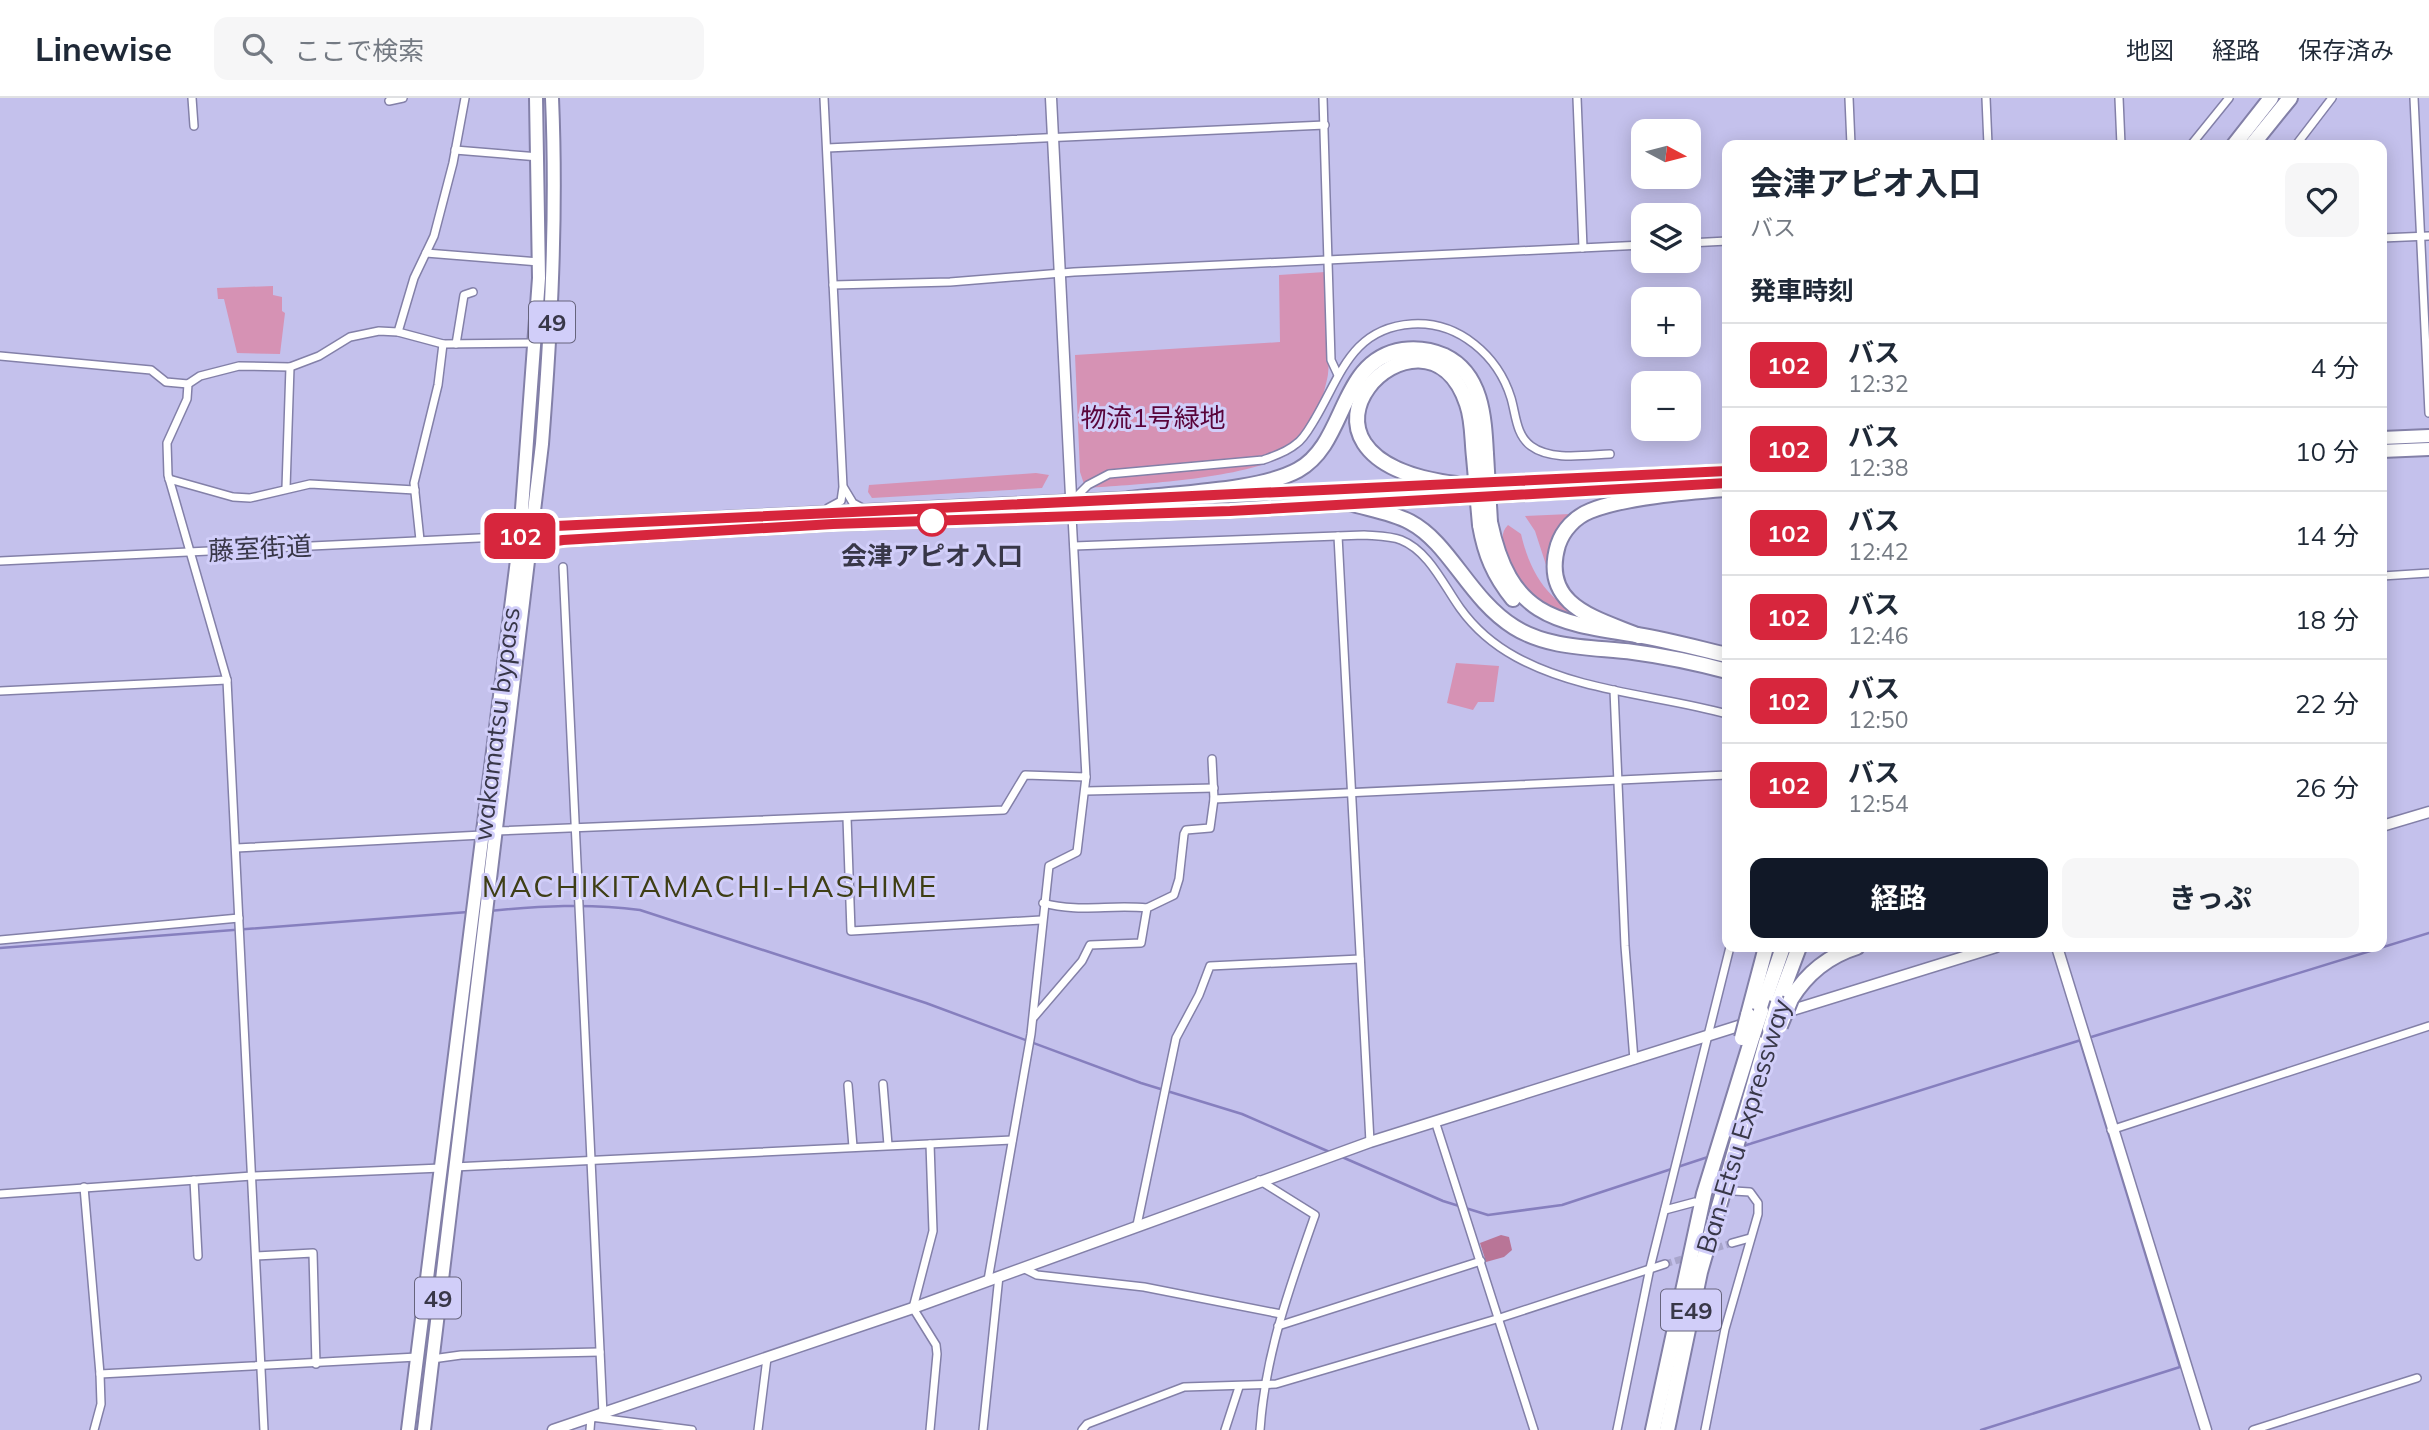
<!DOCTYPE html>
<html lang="ja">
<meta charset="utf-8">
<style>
body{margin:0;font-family:Mulish,"Noto Sans JP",sans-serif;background:#f6f6f7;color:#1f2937;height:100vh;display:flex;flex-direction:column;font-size:26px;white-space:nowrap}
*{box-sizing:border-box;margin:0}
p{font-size:23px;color:#747a83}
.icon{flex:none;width:38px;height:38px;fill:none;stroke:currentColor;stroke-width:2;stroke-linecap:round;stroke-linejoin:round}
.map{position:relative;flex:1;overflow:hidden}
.side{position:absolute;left:1722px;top:42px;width:665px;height:812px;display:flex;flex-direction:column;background:#fff;border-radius:14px;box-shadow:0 4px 18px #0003}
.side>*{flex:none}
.badge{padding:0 14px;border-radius:10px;font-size:24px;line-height:46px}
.needle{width:46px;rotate:97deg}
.fabs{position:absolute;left:1631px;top:21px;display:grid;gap:14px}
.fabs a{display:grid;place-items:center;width:70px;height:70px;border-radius:14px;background:#fff;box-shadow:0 4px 18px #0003;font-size:35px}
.map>.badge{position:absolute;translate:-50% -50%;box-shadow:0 0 0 4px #fff}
h2{padding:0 28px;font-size:26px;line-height:63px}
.round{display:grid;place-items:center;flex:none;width:74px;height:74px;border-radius:14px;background:#f6f6f7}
.head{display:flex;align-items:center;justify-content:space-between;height:119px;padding:0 28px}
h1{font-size:33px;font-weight:700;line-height:52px}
.primary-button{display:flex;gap:14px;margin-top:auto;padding:14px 28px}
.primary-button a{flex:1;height:80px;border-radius:14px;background:#111827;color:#fff;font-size:28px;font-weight:700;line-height:80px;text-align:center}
.primary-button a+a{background:#f6f6f7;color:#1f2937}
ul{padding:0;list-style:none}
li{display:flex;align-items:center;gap:21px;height:84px;padding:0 28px;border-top:2px solid #e0e1e3}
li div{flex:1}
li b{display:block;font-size:26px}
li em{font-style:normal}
li .badge{min-width:77px;font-weight:700;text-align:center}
header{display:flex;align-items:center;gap:42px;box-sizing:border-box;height:98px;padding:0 35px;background:#fff;border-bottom:2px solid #e0e1e3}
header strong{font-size:33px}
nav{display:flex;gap:38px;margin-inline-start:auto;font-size:24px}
.search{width:490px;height:63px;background:#f6f6f7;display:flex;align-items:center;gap:18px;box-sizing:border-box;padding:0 24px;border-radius:14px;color:#747a83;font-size:26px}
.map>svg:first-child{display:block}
</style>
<header>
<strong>Linewise</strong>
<div class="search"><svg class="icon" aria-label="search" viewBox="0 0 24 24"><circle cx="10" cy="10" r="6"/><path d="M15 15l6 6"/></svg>ここで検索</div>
<nav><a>地図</a><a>経路</a><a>保存済み</a></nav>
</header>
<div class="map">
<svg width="2429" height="1332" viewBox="0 0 2429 1332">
<rect width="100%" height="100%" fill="#c4c1ec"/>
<g fill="#d692b4">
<path d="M1325 174C1323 208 1332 242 1328 276 1326 291 1312 335 1302 346 1269 381 1138 386 1089 390L1084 386 1080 374 1075 257 1280 244 1279 177Z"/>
<polygon points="273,188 273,197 282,199 282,213 285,215 280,256 237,255 224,201 218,201 217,190"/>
<polygon points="1036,375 1049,377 1042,390 872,400 868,394 869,387"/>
<polygon points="1570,416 1554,437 1547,470 1535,433 1525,418"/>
<path d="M1508 427 1521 436C1532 482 1550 502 1591 527 1547 508 1517 505 1505 453 1503 443 1500 435 1508 427Z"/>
<polygon points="1456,565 1499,568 1494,604 1478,604 1473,612 1447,605"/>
</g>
<polygon fill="#b97597" points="1501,1137 1509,1139 1512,1152 1504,1159 1486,1164 1480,1145"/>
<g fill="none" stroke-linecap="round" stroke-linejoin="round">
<g stroke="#867fbe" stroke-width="2.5">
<path d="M489 813C540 808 588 805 640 812L926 905 1141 985 1242 1016 1332 1055"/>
<polyline points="0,850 468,814"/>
<polyline points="2088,940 2429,835"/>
<polyline points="1740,1049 2081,942"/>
<polyline points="1342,1059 1443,1103 1488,1117 1562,1107 1711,1058"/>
<polyline points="1981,1332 2180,1269 2080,943"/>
</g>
<g stroke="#a8a5cb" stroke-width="7" stroke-dasharray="7 3.5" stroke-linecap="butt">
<polyline points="1701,1103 1734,1093"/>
<polyline points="1706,1153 1732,1145"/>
<polyline points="1665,1166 1692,1158"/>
</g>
<defs>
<g id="minor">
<polyline points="192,0 194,28"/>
<polyline points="824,0 843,389 841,403 828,410"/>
<polyline points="1323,0 1331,262 1338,277"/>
<polyline points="1577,0 1583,150"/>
<polyline points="1849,0 1851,47"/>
<polyline points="1986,0 1988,47"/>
<polyline points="2119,0 2121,47"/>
<polyline points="2414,0 2429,315"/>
<polyline points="389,3 403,0"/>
<polyline points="2191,47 2229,0"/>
<polyline points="2296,47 2332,0"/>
<polyline points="827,50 1325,27"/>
<polyline points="455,52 539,59"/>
<polyline points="2382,140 2429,138"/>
<polyline points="1689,145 1727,143"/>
<polyline points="426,155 539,164"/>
<polyline points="833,187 950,184 1074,174 1643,147"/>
<polyline points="398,234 414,180 434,138 453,65 465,0"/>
<polyline points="456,246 464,197 473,194"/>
<polyline points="0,258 151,272 166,284 188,286"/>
<polyline points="169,381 233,399 250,400 310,386 415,392"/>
<polyline points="286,390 290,269"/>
<polyline points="844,390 853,405 864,411"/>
<path d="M1074 401 1088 387 1109 376 1263 362C1274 358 1287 354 1296 346 1304 341 1310 329 1315 321 1341 277 1352 230 1412 226 1459 223 1498 258 1511 300 1516 317 1516 337 1531 348 1551 363 1586 357 1610 356"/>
<polyline points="1338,438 1370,1044"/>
<polyline points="420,442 414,385 438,287 443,246"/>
<path d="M1074 448 1364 437C1375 438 1391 438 1401 442 1429 453 1444 488 1460 510 1475 531 1494 547 1516 559 1580 594 1658 597 1727 616"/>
<polyline points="0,463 520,438"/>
<polyline points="563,469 603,1316"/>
<polyline points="2382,478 2429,475"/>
<polyline points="1614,592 1625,848 1634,962"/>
<polyline points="0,593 227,582"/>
<polyline points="1086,693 1214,690"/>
<polyline points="1214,701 1727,677"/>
<polyline points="847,720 851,833 1041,822"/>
<polyline points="236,750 482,737 495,733 1004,712 1025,677 1086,679 1072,418"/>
<path d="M1043 805C1079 815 1111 806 1147 810"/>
<polyline points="0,842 239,820"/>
<polyline points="1034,919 1082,863 1090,847 1141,845 1147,810 1174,797 1179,781 1184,736 1186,732 1210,730 1214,701 1212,661"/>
<polyline points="883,986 888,1047"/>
<polyline points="848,987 853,1049"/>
<polyline points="1435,1023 1534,1332"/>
<polyline points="2111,1032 2429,928"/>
<polyline points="930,1046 933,1133 913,1210 936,1247 937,1256 930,1332"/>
<polyline points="454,1069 1012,1042"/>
<polyline points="194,1082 198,1158"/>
<path d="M1259 1082 1315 1117C1290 1188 1265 1257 1260 1332"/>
<polyline points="84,1089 100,1276 101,1306 94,1332"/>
<polyline points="0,1096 252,1078 441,1070"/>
<polyline points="1665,1112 1695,1104"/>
<polyline points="1137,1127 1176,940 1199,897 1210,868 1360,861"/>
<polyline points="1732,1145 1750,1140"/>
<polyline points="256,1158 313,1155 316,1266"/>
<polyline points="1023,1170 1037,1177 1144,1189 1281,1216"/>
<polyline points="988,1182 1031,936 1049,768 1077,754 1086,679"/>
<polyline points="1278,1228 1481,1163"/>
<polyline points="432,1261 461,1257 600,1254"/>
<polyline points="100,1276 417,1259"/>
<polyline points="264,1332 227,582 168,377 167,345 187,301 188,286 200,278 239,268 290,269 319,258 350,239 379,233 398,234 443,246 536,245"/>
<polyline points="590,1332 591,1319 692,1332"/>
<polyline points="758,1332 767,1260"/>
<polyline points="983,1332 999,1178"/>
<polyline points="1082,1332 1087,1326 1184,1289 1276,1286 1500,1220 1665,1166"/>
<polyline points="1225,1332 1239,1289"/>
<polyline points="1617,1332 1650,1170 1730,849"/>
<polyline points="1705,1332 1725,1231 1758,1116 1758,1105 1750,1094 1734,1093"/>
<polyline points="2253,1332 2417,1280"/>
</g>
<g id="tertiary">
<polyline points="1051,0 1072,418"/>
<polyline points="2382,728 2429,714"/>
<polyline points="2057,849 2206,1332"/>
<polyline points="1783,915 1996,849"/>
<polyline points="553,1332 913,1210 1370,1044 1748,925"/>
</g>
<g id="trunk">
<polyline points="2382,340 2429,338"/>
<polyline points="2382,353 2429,351"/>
<polyline points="1217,398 1727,373"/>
<polyline points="529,432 534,429 1139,400"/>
<polyline points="526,442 532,447 563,442 833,426 1230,413 1705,386"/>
<polyline points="408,1332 520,438 539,180 536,0"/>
<path d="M424 1332 542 346C551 231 557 116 552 0"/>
</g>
<g id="motorway">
<polyline points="2234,47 2271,0"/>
<polyline points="2252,47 2290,0"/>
<path d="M1456 386C1248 360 1426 182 1467 306 1473 323 1472 342 1474 359"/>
<path d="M1130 401C1175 395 1260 393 1298 372 1348 344 1338 262 1403 252 1418 250 1431 252 1445 258 1482 276 1484 319 1486 356"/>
<path d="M1349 405C1369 411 1391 414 1410 424 1450 445 1469 501 1514 529 1549 551 1593 549 1633 554 1664 558 1697 565 1727 573"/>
<path d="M1490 424C1510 518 1552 524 1637 537 1667 542 1697 550 1727 557"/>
<path d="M1480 427C1485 456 1494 478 1513 501"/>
<path d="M1639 538C1596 520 1540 508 1558 447 1563 432 1575 419 1590 413 1624 399 1689 394 1727 391"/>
<path d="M1791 901C1807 875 1828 858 1857 849"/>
<polyline points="1778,905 1799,849"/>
<polyline points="1761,913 1783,849"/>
<polyline points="1748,917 1766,849"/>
<polyline points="1653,1332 1704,1096 1753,937"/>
<polyline points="1667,1332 1700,1174 1770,931"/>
</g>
</defs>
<use href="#minor" stroke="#8380a8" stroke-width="10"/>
<use href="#tertiary" stroke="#8380a8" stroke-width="13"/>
<use href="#trunk" stroke="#8380a8" stroke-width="16"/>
<use href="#motorway" stroke="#8380a8" stroke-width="18"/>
<use href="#minor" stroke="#fff" stroke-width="7"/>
<use href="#tertiary" stroke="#fff" stroke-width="10"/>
<use href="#trunk" stroke="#fff" stroke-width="12"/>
<use href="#motorway" stroke="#fff" stroke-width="14"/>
<defs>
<g id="motorway-bridge">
<polyline points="1486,356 1490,424"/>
<polyline points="1474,359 1480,427"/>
<polyline points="1780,928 1791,901"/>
<polyline points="1770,931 1778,905"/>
<polyline points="1753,937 1761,913"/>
<polyline points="1742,940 1748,917"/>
</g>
</defs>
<use href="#motorway-bridge" stroke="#8380a8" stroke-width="18" stroke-linecap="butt"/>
<use href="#motorway-bridge" stroke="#fff" stroke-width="14"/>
</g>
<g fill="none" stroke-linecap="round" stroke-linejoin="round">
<defs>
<polyline id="line" points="1727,373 534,429 520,438 533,447 563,442 833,426 1230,413 1727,385"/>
</defs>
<use href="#line" stroke="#fff" stroke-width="16"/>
<use href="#line" stroke="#d7263d" stroke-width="10"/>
</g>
<circle fill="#fff" stroke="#d7263d" stroke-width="3.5" cx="932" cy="423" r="14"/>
<g text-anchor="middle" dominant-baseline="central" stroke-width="6" stroke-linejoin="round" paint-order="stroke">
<g fill="#d1cef9" stroke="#66647d" stroke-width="2">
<rect x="529" y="203.5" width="46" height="41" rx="5"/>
<rect x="415" y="1179.5" width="46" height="41" rx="5"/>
<rect x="1661" y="1191.5" width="60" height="41" rx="5"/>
</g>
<g font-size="24" font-weight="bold" fill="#383748">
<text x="552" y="224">49</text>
<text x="438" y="1200">49</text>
<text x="1691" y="1212">E49</text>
</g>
<g font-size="26" fill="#59043a" stroke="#d1cef9">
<text x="1153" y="319">物流1号緑地</text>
</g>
<g font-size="26" fill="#383748" stroke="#d1cef9">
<text transform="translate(260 450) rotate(-3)">藤室街道</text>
<text transform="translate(496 626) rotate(-83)">wakamatsu bypass</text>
<text transform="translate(1743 1028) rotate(-73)">Ban-Etsu Expressway</text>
</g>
<g font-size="26" font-weight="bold" fill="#383748" stroke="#d1cef9">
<text x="932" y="457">会津アピオ入口</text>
</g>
<g font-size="30" letter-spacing="2" fill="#3e3e15" stroke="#d1cef9">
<text x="710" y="788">MACHIKITAMACHI-HASHIME</text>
</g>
</g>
</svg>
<div class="fabs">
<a><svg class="needle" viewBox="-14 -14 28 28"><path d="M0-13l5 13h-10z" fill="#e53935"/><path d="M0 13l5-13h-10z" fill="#747a83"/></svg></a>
<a><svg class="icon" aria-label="layers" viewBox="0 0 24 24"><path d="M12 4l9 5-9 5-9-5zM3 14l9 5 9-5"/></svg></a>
<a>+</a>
<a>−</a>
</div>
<b class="badge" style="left:520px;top:438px;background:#d7263d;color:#fff">102</b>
<section class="side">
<div class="head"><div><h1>会津アピオ入口</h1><p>バス</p></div><a class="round"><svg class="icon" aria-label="heart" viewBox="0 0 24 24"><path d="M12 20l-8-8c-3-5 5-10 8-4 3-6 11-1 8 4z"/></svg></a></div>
<h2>発車時刻</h2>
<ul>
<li><span class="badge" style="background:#d7263d;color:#fff">102</span><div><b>バス</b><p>12:32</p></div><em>4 分</em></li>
<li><span class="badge" style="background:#d7263d;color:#fff">102</span><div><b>バス</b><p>12:38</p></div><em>10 分</em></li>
<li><span class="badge" style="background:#d7263d;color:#fff">102</span><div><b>バス</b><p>12:42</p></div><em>14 分</em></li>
<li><span class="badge" style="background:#d7263d;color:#fff">102</span><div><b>バス</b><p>12:46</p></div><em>18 分</em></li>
<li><span class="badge" style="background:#d7263d;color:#fff">102</span><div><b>バス</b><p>12:50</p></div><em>22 分</em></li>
<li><span class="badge" style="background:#d7263d;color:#fff">102</span><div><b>バス</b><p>12:54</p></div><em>26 分</em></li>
</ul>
<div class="primary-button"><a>経路</a><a>きっぷ</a></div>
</section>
</div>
